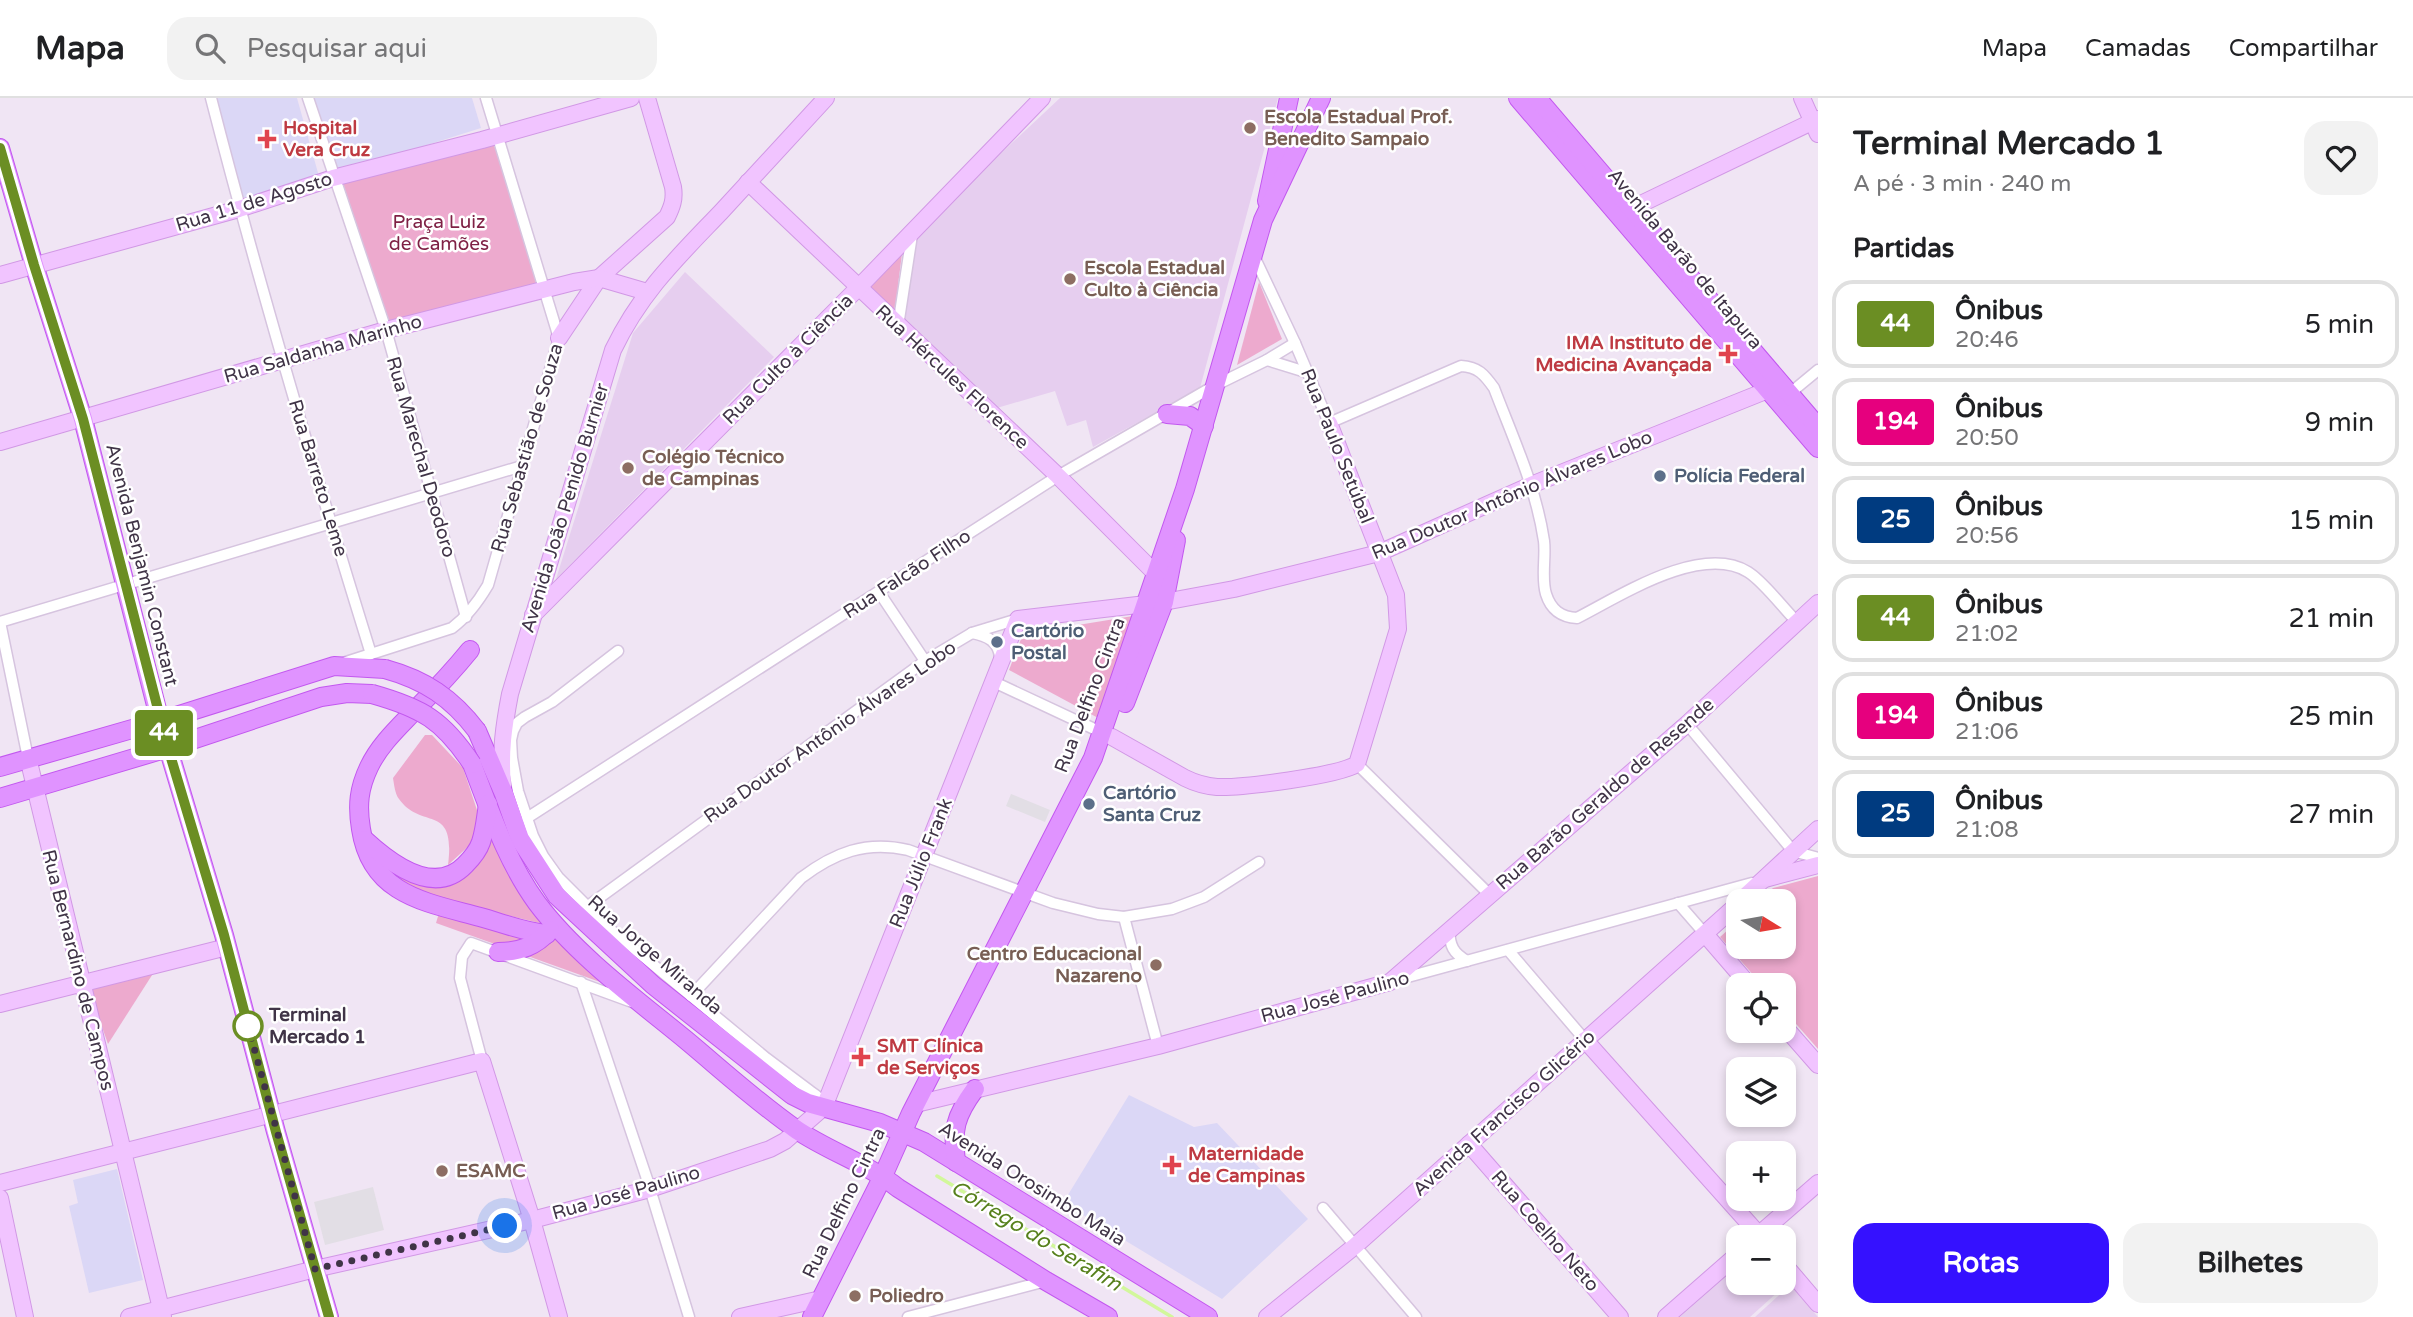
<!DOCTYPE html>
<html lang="pt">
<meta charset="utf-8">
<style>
body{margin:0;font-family:"Varela Round",sans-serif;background:#f2f2f2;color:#202124;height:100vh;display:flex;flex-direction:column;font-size:26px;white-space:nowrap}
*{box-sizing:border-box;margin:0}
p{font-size:23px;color:#757577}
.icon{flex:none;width:38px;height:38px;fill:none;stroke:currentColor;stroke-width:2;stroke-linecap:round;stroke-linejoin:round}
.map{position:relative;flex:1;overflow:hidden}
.drawer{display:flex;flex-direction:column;background:#fff;width:595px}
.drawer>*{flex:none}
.badge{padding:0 14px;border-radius:5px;font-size:24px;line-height:46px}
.needle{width:46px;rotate:101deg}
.fabs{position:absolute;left:1726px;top:791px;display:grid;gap:14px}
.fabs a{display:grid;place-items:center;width:70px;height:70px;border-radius:14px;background:#fff;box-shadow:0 4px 10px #0003;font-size:35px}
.you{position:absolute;width:35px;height:35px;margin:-18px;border:5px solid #fff;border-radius:50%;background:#1a73e8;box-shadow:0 0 0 10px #1a73e833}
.map>.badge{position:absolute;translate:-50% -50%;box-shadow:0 0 0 4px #fff}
h2{padding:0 35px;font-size:26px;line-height:63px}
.round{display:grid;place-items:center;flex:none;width:74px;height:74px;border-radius:21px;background:#f2f2f2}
.head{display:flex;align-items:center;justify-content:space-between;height:119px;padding:0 35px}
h1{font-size:33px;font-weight:700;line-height:52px}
.action{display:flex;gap:14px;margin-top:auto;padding:14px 35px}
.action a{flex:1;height:80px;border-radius:21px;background:#3511ff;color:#fff;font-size:28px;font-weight:700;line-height:80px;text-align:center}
.action a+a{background:#f2f2f2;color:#202124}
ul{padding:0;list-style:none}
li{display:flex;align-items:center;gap:21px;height:88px;margin:0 14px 10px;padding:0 21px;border:4px solid #e0e0e0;border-radius:21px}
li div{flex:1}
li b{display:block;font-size:26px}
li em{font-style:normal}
li .badge{min-width:77px;font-weight:700;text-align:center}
header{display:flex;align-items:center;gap:42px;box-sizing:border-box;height:98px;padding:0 35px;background:#fff;border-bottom:2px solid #e0e0e0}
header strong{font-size:33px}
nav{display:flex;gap:38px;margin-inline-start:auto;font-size:24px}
.search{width:490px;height:63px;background:#f2f2f2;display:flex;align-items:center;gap:18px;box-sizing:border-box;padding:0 24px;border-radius:21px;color:#757577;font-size:26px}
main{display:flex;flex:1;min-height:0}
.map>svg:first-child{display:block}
</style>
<header>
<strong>Mapa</strong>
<div class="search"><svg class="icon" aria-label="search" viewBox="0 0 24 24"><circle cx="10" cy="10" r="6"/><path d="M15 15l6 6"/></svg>Pesquisar aqui</div>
<nav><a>Mapa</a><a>Camadas</a><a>Compartilhar</a></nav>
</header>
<main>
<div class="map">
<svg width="1818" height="1219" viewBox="0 0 1818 1219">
<rect width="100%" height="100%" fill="#f0e5f4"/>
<g fill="#e6ceef">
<polygon points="1060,0 1278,0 1200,290 1093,349 1086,322 1067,328 1055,293 990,312 903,228 917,134"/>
<polygon points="685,174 774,259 556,481 633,235"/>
<polygon points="1738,1167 1738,1185 1783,1185 1783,1178 1789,1184 1750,1219 1680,1219"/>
<polygon points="1790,1187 1818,1219 1755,1219"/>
</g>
<g fill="#dbd7f6">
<polygon points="215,0 297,0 320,82 250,103 241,101"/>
<polygon points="313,0 472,0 481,30 348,72 336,72"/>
<polygon points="1129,997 1194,1029 1217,1025 1308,1121 1222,1201 1063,1105"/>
<polygon points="117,1071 143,1182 89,1195 69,1108 78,1105 73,1082"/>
</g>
<g fill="#edaace">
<polygon points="498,37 537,189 386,232 341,85"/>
<polygon points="903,148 898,187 900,217 868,187"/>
<polygon points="1259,184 1282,241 1237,267"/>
<polygon points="1139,517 1100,621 1009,572 1023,536"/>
<path d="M425 637H432L463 670 478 715 472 745 448 767C456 704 422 733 399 701 395 696 394 686 393 680Z"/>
<polygon points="493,740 511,782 544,826 424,798 391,780 377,763 401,780 444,786 467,778"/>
<polygon points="1818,778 1818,951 1783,911 1783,887 1762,887 1720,839 1738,823 1738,849 1783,849 1783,803 1759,803 1773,790"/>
<polygon points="439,815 554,837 614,889 436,825"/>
<polygon points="154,874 108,946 88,889"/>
</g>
<g fill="#e2dee5">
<polygon points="1011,696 1050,712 1045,724 1006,708"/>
<polygon points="373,1089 384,1132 325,1147 314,1104"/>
</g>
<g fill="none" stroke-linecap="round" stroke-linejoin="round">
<polyline stroke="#d2f79b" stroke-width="3.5" points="937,1078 1172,1219"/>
<defs>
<g id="street">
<path d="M211 0C259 187 314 372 371 556"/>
<polyline points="308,0 386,232 466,519"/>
<path d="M1253 156 1295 245 1329 325 1461 268C1478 269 1484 276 1494 290 1513 340 1536 389 1544 443 1546 459 1541 480 1546 496 1551 512 1561 519 1577 520 1620 498 1701 445 1748 474 1763 483 1784 511 1797 524"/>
<polyline points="898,228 912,137"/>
<polyline points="1267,262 1309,275"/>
<polyline points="1789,296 1818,272"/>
<polyline points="879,494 925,563"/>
<path d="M972 535C987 538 999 543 1000 560"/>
<polyline points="618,553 552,604 525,619 517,625 513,633 511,642 512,660 518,693 533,738 543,758 558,779 610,831 766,960 810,993 817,998 821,1008"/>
<path d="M346 564 452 530C468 518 478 504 488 487L559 240 486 0"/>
<polyline points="994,584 1105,636"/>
<polyline points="1687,626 1793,753 1818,760"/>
<polyline points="28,660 0,524 522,368"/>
<polyline points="1357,666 1490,797"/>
<polyline points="527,720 1058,378 1214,288 1267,262 1295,245"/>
<polyline points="1678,805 1705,836"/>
<polyline points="588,808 925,563 972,535 1018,521"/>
<polyline points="1124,819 1158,948"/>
<path d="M1449 832C1450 848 1453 855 1467 863"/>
<polyline points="1508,852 1585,942"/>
<polyline points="1393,883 1752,785"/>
<polyline points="581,884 647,1081 689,1219"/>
<path d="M691 898 801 780C834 755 866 742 908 752L1053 805 1098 816 1124 819 1172 811 1204 799 1259 764"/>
<polyline points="482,963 460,880 462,859 471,845 632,904"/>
<polyline points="1323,1110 1416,1219"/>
<polyline points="908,1219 1046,1183"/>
</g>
<g id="secondary">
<polyline points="1802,0 1818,36"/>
<polyline points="748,84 1058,378 1155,475"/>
<polyline points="1622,115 1818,21"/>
<polyline points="0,177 239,111 333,80 482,42 631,0"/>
<path d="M559 240 599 180 667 119C672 109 675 101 673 89L647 0"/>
<polyline points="0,344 386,232 574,184 599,180 647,194"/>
<polyline points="1164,504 1234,491 1379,455 1531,387 1768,292"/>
<polyline points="533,517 858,190 1042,0"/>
<path d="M1112 639 1185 680C1195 685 1205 688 1217 689 1241 690 1338 678 1357 666L1398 531 1396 497 1329 325"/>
<polyline points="28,660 163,1219"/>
<path d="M503 687C500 655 504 627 510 596L613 252C641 194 677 160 721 114 756 76 791 38 826 0"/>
<polyline points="1765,781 1818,767"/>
<polyline points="1740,803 1818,731"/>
<polyline points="1705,836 1749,887"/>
<polyline points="0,906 227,849"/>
<polyline points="1783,927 1818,967"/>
<polyline points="1585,942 1761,1139"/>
<polyline points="916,1006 1158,948 1390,884 1687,626 1818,505"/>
<polyline points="1469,1046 1620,1219"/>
<polyline points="0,1085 482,963 532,1122 559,1219"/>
<polyline points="0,1100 25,1219"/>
<polyline points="1756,1139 1818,1085"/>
<polyline points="1783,1165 1818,1206"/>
<polyline points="129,1219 315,1171 532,1122 650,1091 770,1051 785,1043 824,1009 1018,521 1146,506"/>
<polyline points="740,1219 821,1201"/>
<polyline points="1267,1219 1355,1148 1738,806"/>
<polyline points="1666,1219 1738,1156"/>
</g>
<g id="primary">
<polyline points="1518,0 1818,350"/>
<polyline points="1537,0 1818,329"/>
<polyline points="0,50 34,167 83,321 160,623 224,837 276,1034 329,1219"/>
<polyline points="1267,103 1289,0"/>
<polyline points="1167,316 1190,318 1204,328"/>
<path d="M470 552C453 573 435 592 416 611 399 629 380 646 369 669 359 690 357 707 361 731 371 797 425 804 480 819 502 825 524 834 547 836"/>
<polyline points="1125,605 1164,504 1176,442"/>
<polyline points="477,633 504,696 520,741 557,798 653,887 792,997 808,1005 880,1025 924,1044 1208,1219"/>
<path d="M472 666C490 713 507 764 537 805 576 857 636 901 686 942 722 972 758 1005 797 1032 830 1054 868 1066 898 1090L1046 1183 1108 1219"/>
<polyline points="0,669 160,623 334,568 385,571"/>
<polyline points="0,700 168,650 321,599 347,595 372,596"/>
<path d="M365 742C390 765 434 799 465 767 472 760 478 753 481 744 485 732 486 719 488 706"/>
<path d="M498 854C520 854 536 848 550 832"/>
<path d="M956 1064C952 1032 955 1018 975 991"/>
<polyline points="812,1219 883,1078 911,1015 1093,660 1185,391 1263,122 1321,0"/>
</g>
</defs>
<use href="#street" stroke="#d6c4df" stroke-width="13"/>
<use href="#secondary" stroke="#d198e5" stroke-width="18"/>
<use href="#primary" stroke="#c258ef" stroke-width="20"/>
<use href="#street" stroke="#fff" stroke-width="10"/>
<use href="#secondary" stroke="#f1c4ff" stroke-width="16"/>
<use href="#primary" stroke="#e093ff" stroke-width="18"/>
<defs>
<g id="primary-bridge">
<path d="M385 571C425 582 452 600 477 633"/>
<path d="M372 596C422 610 443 622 472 666"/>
</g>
</defs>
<use href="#primary-bridge" stroke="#c258ef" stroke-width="20" stroke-linecap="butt"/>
<use href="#primary-bridge" stroke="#e093ff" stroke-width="18"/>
</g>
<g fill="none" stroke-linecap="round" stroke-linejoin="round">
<defs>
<polyline id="line" points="0,50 34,167 83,321 168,650 224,837 276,1034 329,1219"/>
</defs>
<use href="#line" stroke="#fff" stroke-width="16"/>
<use href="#line" stroke="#6b8e23" stroke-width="10"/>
<polyline stroke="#403447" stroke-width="7" stroke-dasharray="0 12.6" points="248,928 315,1171 505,1128"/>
</g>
<g fill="#8d6e63" stroke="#fff" stroke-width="2.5">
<circle cx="1250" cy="30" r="7"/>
<circle cx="1070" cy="181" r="7"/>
<circle cx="628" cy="370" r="7"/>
<circle cx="1156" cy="867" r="7"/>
<circle cx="442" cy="1073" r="7"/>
<circle cx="855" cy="1198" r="7"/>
</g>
<g fill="#e0444e" stroke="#fff" stroke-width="2.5">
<path d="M263.5 30.5h7v7h7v7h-7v7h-7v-7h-7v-7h7z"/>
<path d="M1724.5 245.5h7v7h7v7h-7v7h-7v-7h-7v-7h7z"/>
<path d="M857.5 948.5h7v7h7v7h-7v7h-7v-7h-7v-7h7z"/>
<path d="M1168.5 1056.5h7v7h7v7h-7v7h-7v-7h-7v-7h7z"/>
</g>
<g fill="#5c6f8a" stroke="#fff" stroke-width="2.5">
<circle cx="1660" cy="378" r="7"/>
<circle cx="997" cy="544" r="7"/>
<circle cx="1089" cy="706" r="7"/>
</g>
<circle fill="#fff" stroke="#6b8e23" stroke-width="3.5" cx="248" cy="928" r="14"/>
<g text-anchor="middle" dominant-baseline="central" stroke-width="5" stroke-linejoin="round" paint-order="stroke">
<g font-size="19" font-weight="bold" fill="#785e54" stroke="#fff" text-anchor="start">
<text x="1264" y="19">Escola Estadual Prof.<tspan x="1264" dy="22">Benedito Sampaio</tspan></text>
<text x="1084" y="170">Escola Estadual<tspan x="1084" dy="22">Culto à Ciência</tspan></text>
<text x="642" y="359">Colégio Técnico<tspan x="642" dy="22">de Campinas</tspan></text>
<text x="1142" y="856" text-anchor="end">Centro Educacional<tspan x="1142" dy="22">Nazareno</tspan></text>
<text x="456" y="1073">ESAMC</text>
<text x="869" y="1198">Poliedro</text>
</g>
<g font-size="19" font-weight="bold" fill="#be3a42" stroke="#fff" text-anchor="start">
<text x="283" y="30">Hospital<tspan x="283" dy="22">Vera Cruz</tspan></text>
<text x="1712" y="245" text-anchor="end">IMA Instituto de<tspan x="1712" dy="22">Medicina Avançada</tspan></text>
<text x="877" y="948">SMT Clínica<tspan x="877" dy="22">de Serviços</tspan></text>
<text x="1188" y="1056">Maternidade<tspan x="1188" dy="22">de Campinas</tspan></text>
</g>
<g font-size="19" fill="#403447" stroke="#fff">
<text transform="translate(254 104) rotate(-17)">Rua 11 de Agosto</text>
<text transform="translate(1685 161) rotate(50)">Avenida Barão de Itapura</text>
<text transform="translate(323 251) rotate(-16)">Rua Saldanha Marinho</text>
<text transform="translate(788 261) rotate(-45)">Rua Culto à Ciência</text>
<text transform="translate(952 279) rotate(43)">Rua Hércules Florence</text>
<text transform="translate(1337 348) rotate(68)">Rua Paulo Setúbal</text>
<text transform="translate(527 350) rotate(-74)">Rua Sebastião de Souza</text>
<text transform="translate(421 359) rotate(74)">Rua Marechal Deodoro</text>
<text transform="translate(318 380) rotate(73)">Rua Barreto Leme</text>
<text transform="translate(1512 397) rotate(-23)">Rua Doutor Antônio Álvares Lobo</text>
<text transform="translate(565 410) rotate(-73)">Avenida João Penido Burnier</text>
<text transform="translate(142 467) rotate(76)">Avenida Benjamin Constant</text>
<text transform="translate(907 476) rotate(-33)">Rua Falcão Filho</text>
<text transform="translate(1090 597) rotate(-69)">Rua Delfino Cintra</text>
<text transform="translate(830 634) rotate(-35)">Rua Doutor Antônio Álvares Lobo</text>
<text transform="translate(1605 696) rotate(-41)">Rua Barão Geraldo de Resende</text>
<text transform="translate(921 765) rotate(-68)">Rua Júlio Frank</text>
<text transform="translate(655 857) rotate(41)">Rua Jorge Miranda</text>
<text transform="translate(78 872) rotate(76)">Rua Bernardino de Campos</text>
<text transform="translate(1335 899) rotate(-15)">Rua José Paulino</text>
<text transform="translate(1504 1015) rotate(-42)">Avenida Francisco Glicério</text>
<text transform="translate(1032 1086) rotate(32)">Avenida Orosimbo Maia</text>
<text transform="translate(626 1095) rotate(-16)">Rua José Paulino</text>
<text transform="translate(844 1105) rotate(-64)">Rua Delfino Cintra</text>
<text transform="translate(1545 1133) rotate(49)">Rua Coelho Neto</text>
</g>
<g font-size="19" fill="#7f2145" stroke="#fff">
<text x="439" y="124">Praça Luiz<tspan x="439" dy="22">de Camões</tspan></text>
</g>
<g font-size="19" font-weight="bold" fill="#4e5e75" stroke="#fff" text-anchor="start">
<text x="1674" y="378">Polícia Federal</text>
<text x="1011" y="533">Cartório<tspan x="1011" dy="22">Postal</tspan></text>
<text x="1103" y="695">Cartório<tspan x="1103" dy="22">Santa Cruz</tspan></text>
</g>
<g font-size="19" font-weight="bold" fill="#403447" stroke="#fff" text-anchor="start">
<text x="269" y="917">Terminal<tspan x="269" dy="22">Mercado 1</tspan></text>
</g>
<g font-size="21" font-style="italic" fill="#57811d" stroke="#fff">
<text transform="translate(1036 1138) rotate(31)">Córrego do Serafim</text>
</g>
</g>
</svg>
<div class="fabs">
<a><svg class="needle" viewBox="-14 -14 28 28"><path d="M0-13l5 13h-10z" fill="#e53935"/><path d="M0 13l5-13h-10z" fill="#757577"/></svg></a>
<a><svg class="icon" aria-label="locate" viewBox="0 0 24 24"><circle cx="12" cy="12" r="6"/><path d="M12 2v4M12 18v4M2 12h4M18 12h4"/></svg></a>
<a><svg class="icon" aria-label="layers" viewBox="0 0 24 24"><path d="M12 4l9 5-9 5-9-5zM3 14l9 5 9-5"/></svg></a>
<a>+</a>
<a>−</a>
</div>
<div class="you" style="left:505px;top:1128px"></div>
<b class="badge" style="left:164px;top:635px;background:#6b8e23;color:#fff">44</b>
</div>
<section class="drawer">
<div class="head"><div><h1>Terminal Mercado 1</h1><p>A pé · 3 min · 240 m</p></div><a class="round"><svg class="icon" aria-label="heart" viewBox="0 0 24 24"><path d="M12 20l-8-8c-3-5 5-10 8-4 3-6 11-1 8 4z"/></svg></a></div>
<h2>Partidas</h2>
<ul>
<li><span class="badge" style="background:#6b8e23;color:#fff">44</span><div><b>Ônibus</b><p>20:46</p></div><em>5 min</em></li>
<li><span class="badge" style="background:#e6007e;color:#fff">194</span><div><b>Ônibus</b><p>20:50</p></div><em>9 min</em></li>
<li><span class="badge" style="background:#003b80;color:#fff">25</span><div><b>Ônibus</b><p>20:56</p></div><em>15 min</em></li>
<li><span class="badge" style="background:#6b8e23;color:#fff">44</span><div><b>Ônibus</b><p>21:02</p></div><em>21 min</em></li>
<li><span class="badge" style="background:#e6007e;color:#fff">194</span><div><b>Ônibus</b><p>21:06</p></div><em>25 min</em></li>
<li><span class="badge" style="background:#003b80;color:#fff">25</span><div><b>Ônibus</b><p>21:08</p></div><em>27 min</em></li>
</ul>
<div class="action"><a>Rotas</a><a>Bilhetes</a></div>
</section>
</main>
